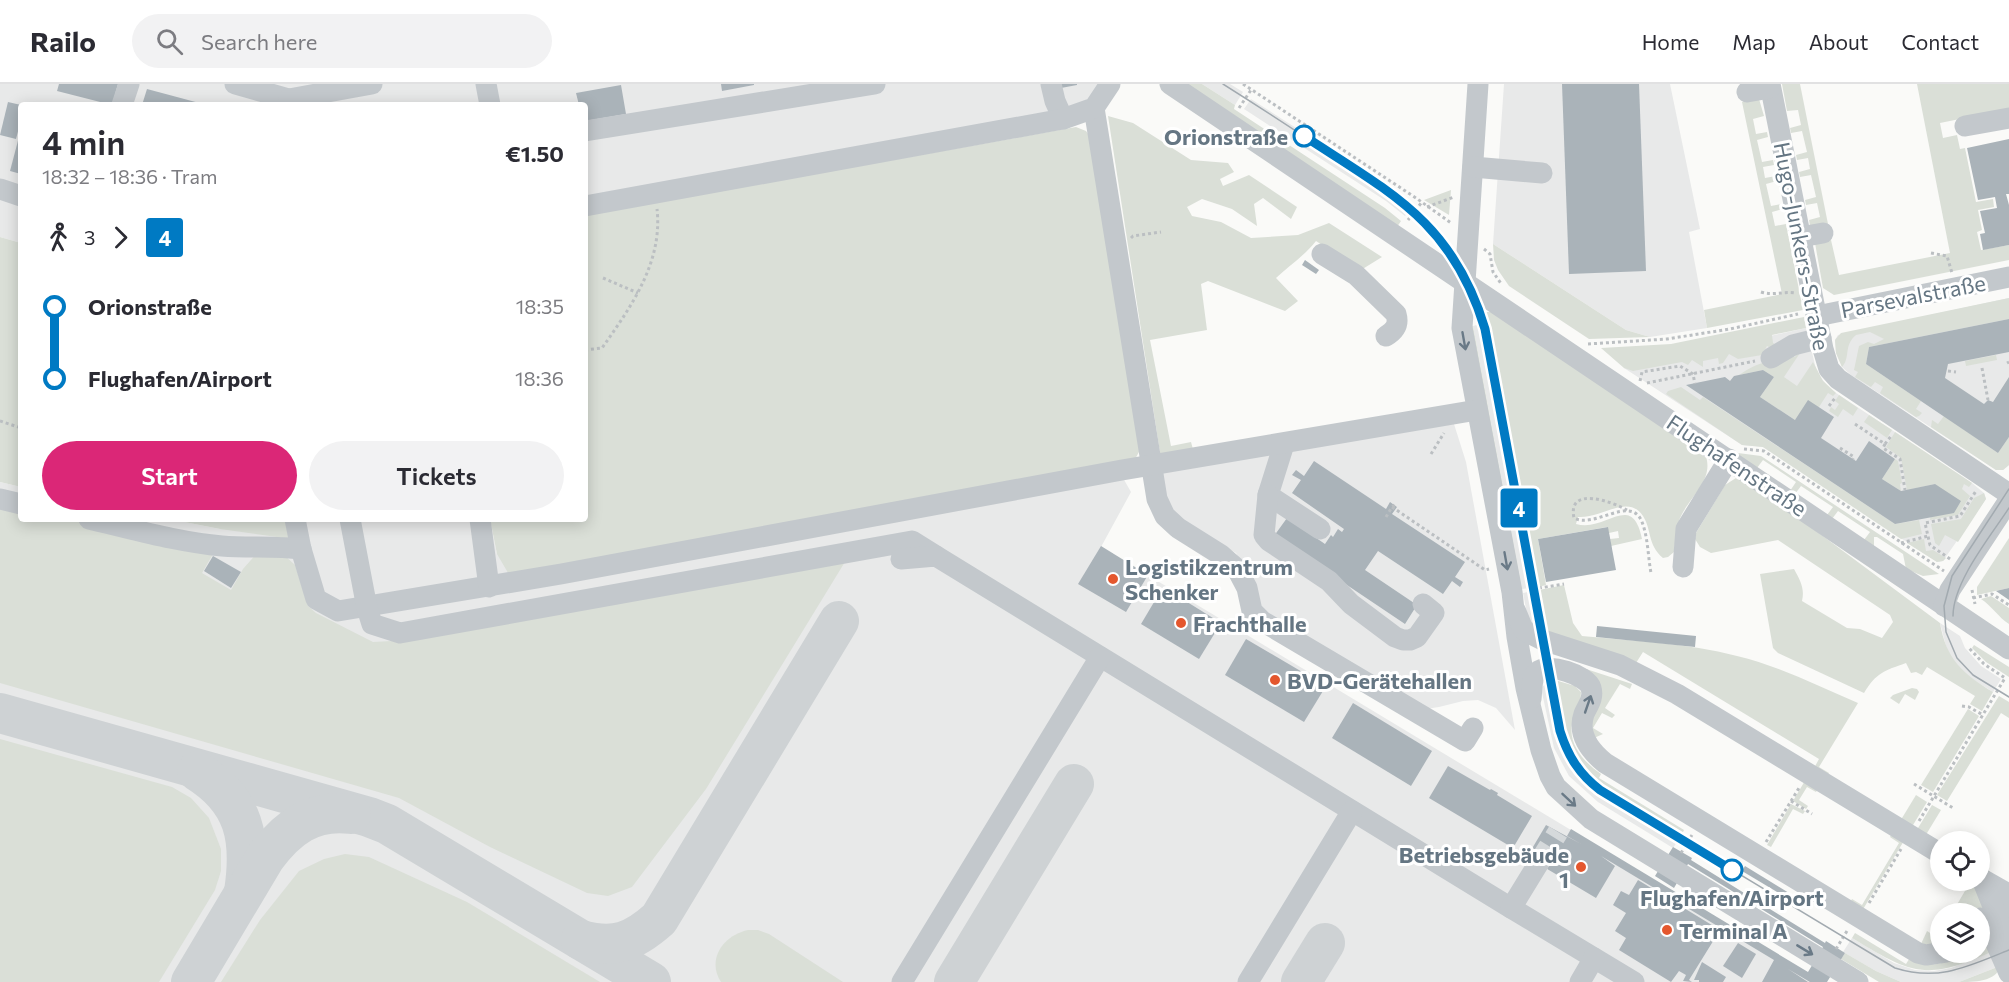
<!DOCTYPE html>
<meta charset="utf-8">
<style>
body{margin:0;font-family:Commissioner,sans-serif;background:#f2f2f3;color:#2b2b33;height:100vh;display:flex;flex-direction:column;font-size:22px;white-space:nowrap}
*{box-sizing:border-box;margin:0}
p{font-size:20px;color:#7c7c81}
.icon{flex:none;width:33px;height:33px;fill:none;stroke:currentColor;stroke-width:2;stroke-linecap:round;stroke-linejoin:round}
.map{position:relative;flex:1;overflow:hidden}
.drawer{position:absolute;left:18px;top:18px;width:570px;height:420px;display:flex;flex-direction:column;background:#fff;border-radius:6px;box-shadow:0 3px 15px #0003}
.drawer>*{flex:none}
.badge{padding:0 12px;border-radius:4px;font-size:21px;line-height:39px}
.fabs{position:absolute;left:1930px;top:747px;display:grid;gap:12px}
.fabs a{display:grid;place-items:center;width:60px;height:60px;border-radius:50%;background:#fff;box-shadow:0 3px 15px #0003;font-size:30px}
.map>.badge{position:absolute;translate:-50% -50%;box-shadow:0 0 0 3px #fff}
.legs{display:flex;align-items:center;gap:9px;height:66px;padding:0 24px;font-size:20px}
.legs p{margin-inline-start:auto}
.summary{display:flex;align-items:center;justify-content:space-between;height:102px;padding:0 24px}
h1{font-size:33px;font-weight:600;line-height:45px}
.primary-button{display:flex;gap:12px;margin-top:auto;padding:12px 24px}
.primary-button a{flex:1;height:69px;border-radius:36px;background:#db2777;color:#fff;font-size:24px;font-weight:600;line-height:69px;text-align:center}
.primary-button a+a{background:#f2f2f3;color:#2b2b33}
ul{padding:0 24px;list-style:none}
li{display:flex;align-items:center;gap:21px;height:72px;font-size:22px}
li i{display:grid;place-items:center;width:9px;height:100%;margin:0 8px;background:currentColor}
li i::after{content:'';width:15px;height:15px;margin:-8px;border:4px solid;border-radius:50%;background:#fff}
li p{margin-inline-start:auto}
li:first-child i{background:linear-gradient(#0000 50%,currentColor 0)}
li:last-child i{background:linear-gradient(currentColor 50%,#0000 0)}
header{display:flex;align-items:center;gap:36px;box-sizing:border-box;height:84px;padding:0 30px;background:#fff;border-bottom:2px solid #e1e1e2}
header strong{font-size:28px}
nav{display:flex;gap:33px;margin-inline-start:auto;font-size:21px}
.search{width:420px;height:54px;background:#f2f2f3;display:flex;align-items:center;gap:15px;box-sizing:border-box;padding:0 21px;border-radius:33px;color:#7c7c81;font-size:22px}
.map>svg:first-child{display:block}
</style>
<header>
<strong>Railo</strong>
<div class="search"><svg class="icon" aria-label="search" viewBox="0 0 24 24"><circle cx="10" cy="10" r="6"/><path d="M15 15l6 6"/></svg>Search here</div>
<nav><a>Home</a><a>Map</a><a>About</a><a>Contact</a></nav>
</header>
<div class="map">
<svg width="2009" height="898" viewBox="0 0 2009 898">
<rect width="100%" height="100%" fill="#fafaf8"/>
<g fill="#e8e9e9">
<polygon points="0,0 1102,0 1097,9 1083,18 1044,31 585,114 585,21 475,21 474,19 459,21 21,21 21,159 0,153"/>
<polygon points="1202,0 1230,0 1243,8 1235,21"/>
<polygon points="1504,0 1670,0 1700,145 1689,148 1707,244 1650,253 1626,246 1493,160"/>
<polygon points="1251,15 1388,103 1413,122 1405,132 1386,117 1244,25"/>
<polygon points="2009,214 2009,381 2003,386 1996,386 1851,291 1842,283 1836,269 1835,256 1838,251"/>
<polygon points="1488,238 1538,503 1522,505 1473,242"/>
<polygon points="1806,244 1817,289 1830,305 1972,399 1984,409 1986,415 1943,477 1937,478 1763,363 1742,361 1624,284"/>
<polygon points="1454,340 1466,378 1515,646 1496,624 1478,616 1463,617 1439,623 1426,625 1270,537 1257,519 1249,492 1236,469 1185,438 1169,422 1160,386"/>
<polygon points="1123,394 1131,408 1101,463 1823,898 0,898 0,398 21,403 21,435 169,435 220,445 305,435 490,435 497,470"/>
<polygon points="1539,506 1547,553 1530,545 1523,509"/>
<polygon points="1940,539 1960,552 1965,564 1981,582 2001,595 1993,608 1969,593 1952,575 1946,562"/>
<polygon points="1555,596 1565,647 1576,674 1585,686 1607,705 1682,750 1673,764 1598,718 1569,692 1554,664 1541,604 1548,598"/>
<polygon points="1852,854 1894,879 1915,886 1934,887 1951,884 1994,867 2000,882 1959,898 1901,898 1876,887 1843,868"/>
</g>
<g fill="#dadfd7">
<polygon points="1186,0 1202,0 1235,21 1234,25 1385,124 1401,137 1397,143"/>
<polygon points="1782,0 1800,0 1828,140 1810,142 1809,136 1820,133 1817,119 1806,121 1805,116 1816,113 1811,91 1800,93 1799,88 1810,85 1808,74 1797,76 1796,71 1807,68 1802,47 1791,49 1790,44 1801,41 1798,26 1787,27"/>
<polygon points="1917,0 2009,0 2009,25 1940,39 1943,54 1957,51 1960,65 1965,64 1976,118 1993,115 1994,123 1978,126 1982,146 1977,148 1981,166 2009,161 2009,176 1834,211 1823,204 1815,159 1831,156 1839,191 1950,169"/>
<polygon points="1759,15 1764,32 1753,35 1756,50 1767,48 1768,53 1757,56 1762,78 1773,76 1774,81 1763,83 1765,94 1776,92 1777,97 1766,100 1771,122 1782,120 1783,125 1772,128 1775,142 1786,140 1803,226 1707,244 1704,226 1782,210 1742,18"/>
<path d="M1108 32 1133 39 1191 76 1228 79 1234 88 1220 95 1223 102 1249 91 1297 123 1291 135 1263 114 1254 120 1257 142 1232 125 1202 115 1187 123 1192 132 1221 138 1251 154 1298 151 1329 139 1382 173 1361 186 1316 157C1305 171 1289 182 1276 194L1298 217 1285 227 1208 197 1201 200 1207 246 1150 256 1171 362 1191 358 1194 369 1161 375Z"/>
<polygon points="1076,43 1086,47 1089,51 1140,366 1133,379 511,494 497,470 490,435 585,435 585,131"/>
<polygon points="1451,106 1449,131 1424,116"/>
<polygon points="0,153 21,159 21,403 0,398"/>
<polygon points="1493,160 1626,246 1650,253 1589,255 1509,202 1498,186 1494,176"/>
<path d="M2009 214V235L1869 263 1866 280 1921 317 1916 325 1922 329 1919 332 1916 333 1880 309 1883 303 1875 298 1871 303 1855 293 1858 288 1854 286 1859 262 1868 258 1874 260 1884 255 1870 248 1856 251C1843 262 1851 273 1842 283L1836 269 1835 256 1841 249Z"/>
<path d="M1485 228H1491L1705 370C1715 394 1692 411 1682 430 1675 443 1676 455 1674 468L1668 473 1663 474C1647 460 1652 446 1643 432 1628 409 1601 435 1578 433L1576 440C1606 449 1632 406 1642 455L1611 462 1610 455 1619 454 1618 447 1609 449 1607 443 1538 455 1546 501 1538 503Z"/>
<polygon points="1804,233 1806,244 1772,251 1773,259 1775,260 1773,265 1767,262 1762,271 1738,275 1729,270 1723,279 1719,280 1718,274 1703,277 1703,283 1692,276 1688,281 1682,278 1633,287 1624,284 1601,264 1671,260"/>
<polygon points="1473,242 1522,505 1520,506 1471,243"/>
<path d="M1802 266 1784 293 1797 302 1813 278 1823 297 1836 309 1833 312 1828 309 1819 323 1795 336 1760 313 1774 293 1763 286 1739 291C1750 283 1769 273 1783 279L1787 272 1791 271 1795 273 1798 267Z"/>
<polygon points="1996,271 1997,276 1966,282 1965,277"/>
<polygon points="1681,303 1700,316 1703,313 1895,440 1919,436 1922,450 1901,455 1763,363 1742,361 1666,310 1668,307"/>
<polygon points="1839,311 1858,324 1853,332 1843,325 1838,333 1829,327 1831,323 1835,326 1839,320 1835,317"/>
<polygon points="1869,331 1892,346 1887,354 1864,338"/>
<polygon points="1944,332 1998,369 2009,353 2009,381 2003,386 1996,386 1931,343 1932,336 1938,340"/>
<polygon points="1895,348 1972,399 1969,403 1964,400 1962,405 1970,412 1958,431 1930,436 1935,400 1907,406 1901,374 1886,363"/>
<polygon points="1738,369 1761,372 1939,490 1923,492 1906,485 1903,470 1877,453 1874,453 1874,463 1864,456 1870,448 1838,427 1832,435 1827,431 1833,423 1801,402 1795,410 1790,407 1796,398 1763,376 1757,384 1736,371"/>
<polygon points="1895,375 1898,377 1902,399 1900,400 1901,407 1882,395"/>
<path d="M1736 394 1742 395 1804 438 1940 539C1946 575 1963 590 1993 608L1982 627 1970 620 1975 612 1927 583 1922 591 1916 588 1911 589 1906 579C1884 587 1877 588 1864 609L1778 569 1773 564 1760 490 1794 485C1800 496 1805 504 1802 517L1847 544 1860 545 1882 554 1893 538 1890 531 1778 456 1711 469 1700 463 1695 455 1696 449 1725 401Z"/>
<polygon points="1984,409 1986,415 1958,458 1945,451 1939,462 1935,459 1931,440 1961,435 1974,414"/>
<polygon points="0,419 21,424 21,435 72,435 159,455 213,470 202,489 231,506 243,485 257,469 283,470 295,481 308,522 316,529 373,558 392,557 848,473 706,705 632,803 608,812 587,809 490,763 399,714 0,599"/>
<polygon points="169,435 287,435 291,455 220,445"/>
<polygon points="2009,454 2009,504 1977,511 1977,503"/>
<polygon points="1924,455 1926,467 1933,466 1946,474 1943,477 1937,478 1907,459"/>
<path d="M1564 501 1573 539 1582 552C1633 557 1687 559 1737 572 1779 582 1818 602 1858 619L1819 683 1829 689 1827 692 1813 686 1819 675 1643 568 1636 579 1547 553 1539 506Z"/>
<path d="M1991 512 2009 524V540C1998 533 1992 522 1981 515Z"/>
<polygon points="1974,561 2009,583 2009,593 1986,578 1972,564"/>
<polygon points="1583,584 1632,600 1630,605 1620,600 1605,624 1615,631 1612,634 1602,629 1593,644 1603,650 1594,654"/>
<path d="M1555 596 1575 602 1581 608C1581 619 1574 629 1572 640 1568 661 1585 679 1601 690L1599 694 1684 746 1682 750C1647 729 1586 702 1571 663 1562 642 1559 618 1555 596Z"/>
<polygon points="1912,604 1917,605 1919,608 1915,616 1905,610 1899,620 1890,614 1893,611"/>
<polygon points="1999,612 2009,618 2009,634 2001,629 1947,717 1937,711"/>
<polygon points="1968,625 1979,632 1933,708 1921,701"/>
<polygon points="0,655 172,703 191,714 209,734 221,765 221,787 215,806 159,898 0,898"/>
<polygon points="1806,695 1818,705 1816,708 1807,703 1799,716 1808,722 1806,725 1793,717"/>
<polygon points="1916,711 1927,718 1910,746 1899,739"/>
<polygon points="1791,720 1805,727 1803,730 1793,725 1771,763 1767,761"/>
<polygon points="1932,721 1941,726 1924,754 1915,749"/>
<polygon points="1891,751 1905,755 1862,827 1850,819 1852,815 1862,821 1899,759 1890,753"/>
<polygon points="345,770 369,773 467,818 600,898 221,898 260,836 299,787 324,775"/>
<path d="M1965 797H1973L1994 835C1984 830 1974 822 1964 829L1955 824 1969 800Z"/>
<path d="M748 846H758L769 850 843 898H721C706 875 724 851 748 846Z"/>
<polygon points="1927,847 1941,856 1941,863 1921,860"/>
<path d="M1980 848 1994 867C1926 897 1913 891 1852 854L1855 849 1906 880 1911 872C1931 882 1939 885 1956 869L1966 870 1967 869 1980 868Z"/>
<polygon points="1845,869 1876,887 1901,898 1879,898 1841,875"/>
<path d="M2000 882C1997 898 1973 898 1959 898Z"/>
</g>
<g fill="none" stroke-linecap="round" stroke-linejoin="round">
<g stroke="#ced2d4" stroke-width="40">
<polyline points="0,629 369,733 387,740 651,898"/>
<path d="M197 687C245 717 252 755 244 808"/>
<path d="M581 856C615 865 633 858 659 835L839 537"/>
<path d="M191 898 265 774C287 744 312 725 351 730"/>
<polyline points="954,898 1074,700"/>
<polyline points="1301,898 1325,859"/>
</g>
</g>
<g fill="#aab3b9">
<polygon points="59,0 118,0 112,21 57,7"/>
<polygon points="721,0 754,0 754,1 722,7"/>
<polygon points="1060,0 1077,0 1077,1 1061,4"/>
<polygon points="1562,0 1639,0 1646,187 1569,190"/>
<polygon points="621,1 626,30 585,37 585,21 579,21 576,9"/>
<polygon points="147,5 203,20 202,21 142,21"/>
<polygon points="8,18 21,21 21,36 16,55 0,51"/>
<polygon points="20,49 21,49 21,90 10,87"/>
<polygon points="2009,55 2009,110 2006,110 2009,121 2009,161 1983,166 1980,150 1985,149 1980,127 1997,124 1995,113 1978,116 1967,64"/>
<polygon points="1305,176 1319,186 1316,190 1302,181"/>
<polygon points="2009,235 2009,268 1948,280 1945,294 1984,320 1988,316 1993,318 2009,293 2009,353 1998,369 1866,280 1869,263"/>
<polygon points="1763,286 1774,293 1760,313 1795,336 1808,316 1834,333 1821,354 1856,377 1869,357 1895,375 1882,395 1901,407 1935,400 1961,417 1954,429 1895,440 1686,301 1725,293 1730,297 1734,292"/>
<polygon points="1314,377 1386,425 1390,418 1397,423 1392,430 1465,478 1455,493 1463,498 1460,503 1452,497 1443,510 1378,467 1365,486 1417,521 1405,540 1274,452 1287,434 1325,460 1331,451 1333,453 1338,445 1342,448 1344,445 1292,409 1301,396 1292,391 1296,386 1304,392"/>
<polygon points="1608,443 1616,486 1546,498 1538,455"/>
<polygon points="1101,462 1148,491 1126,528 1078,500"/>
<polygon points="213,472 241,488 231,504 204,487"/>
<polygon points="1163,503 1221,539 1199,575 1141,540"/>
<polygon points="2009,504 2009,516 1996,507 2000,506"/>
<polygon points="1597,542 1696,552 1695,563 1596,553"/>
<polygon points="1246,555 1326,602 1304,638 1225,591"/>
<polygon points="1353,619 1432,667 1411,702 1332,654"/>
<polygon points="1448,682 1490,706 1491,705 1498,709 1497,711 1532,732 1513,764 1429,714"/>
<polygon points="1546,741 1581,760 1567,752 1571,745 1808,888 1823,863 1688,780 1674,804 1655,792 1673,763 1692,774 1691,776 1825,859 1826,857 1845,869 1827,898 1810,898 1788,885 1808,898 1762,898 1774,876 1601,772 1615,782 1596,814 1527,773"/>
<polygon points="1745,782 1802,817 1799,821 1742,787"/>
<polygon points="1638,796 1720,846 1689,896 1692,898 1683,897 1686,891 1679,887 1671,898 1619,866 1626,854 1615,847 1626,829 1613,821 1621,807 1629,811"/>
<polygon points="1738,859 1756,870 1742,894 1723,882"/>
<polygon points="1702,878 1726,893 1723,898 1699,898 1699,896 1694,896"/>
</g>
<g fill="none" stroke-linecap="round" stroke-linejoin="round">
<polyline stroke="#d5d9db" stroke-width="21" stroke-dasharray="21 10" stroke-linecap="butt" points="1538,780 1558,748"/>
<g stroke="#bbbfc2" stroke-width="3" stroke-dasharray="3 3" stroke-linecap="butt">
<polyline points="1243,0 1416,114 1451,139"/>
<polyline points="1239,24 1251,6"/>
<polyline points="1427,123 1454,113"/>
<polyline points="1408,136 1422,118"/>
<polyline points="1131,154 1133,152 1161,148"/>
<polyline points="1484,165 1490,170 1493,188 1502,201"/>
<polyline points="1931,169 1947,172 1952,189"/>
<polyline points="603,194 638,209"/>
<path d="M1761 208C1773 212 1783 207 1795 209"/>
<polyline points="1588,260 1667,255 1730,245 1798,230"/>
<path d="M585 266 602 264C631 223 663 178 657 125"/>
<polyline points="2007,279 2009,278"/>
<polyline points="1982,284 1988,316"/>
<polyline points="1948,287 1956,288"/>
<polyline points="1640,297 1642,288 1680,282 1693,290 1695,300"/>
<polyline points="1647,299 1755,277"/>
<polyline points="1829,322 1835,314"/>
<polyline points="0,337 21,344"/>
<polyline points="1855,340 1885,360 1891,352"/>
<polyline points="1885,360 1883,364 1900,375 1905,406"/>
<polyline points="1840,364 1854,373 1853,375"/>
<polyline points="1744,365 1764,367 1944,487"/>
<polyline points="1431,370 1444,349"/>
<polyline points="1392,423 1485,486 1489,485"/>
<path d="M1627 426C1613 418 1567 401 1574 434 1595 445 1631 410 1642 438 1648 453 1648 473 1651 489"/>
<polyline points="1386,433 1392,423 1396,420"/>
<polyline points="1901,459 1928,452"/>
<polyline points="1950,475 1930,461 1925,439 1960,432 1976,407"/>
<polyline points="1527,506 1564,500"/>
<polyline points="1972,506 1975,520"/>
<polyline points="1973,514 1992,510 2009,521"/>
<polyline points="1962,622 1969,623 1983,631"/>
<polyline points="1914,700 1953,724"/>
<polyline points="1791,717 1812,730"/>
<polyline points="1919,737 2005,594 1984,580 1969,564"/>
<polyline points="1766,758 1799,704"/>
<polyline points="1681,769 1692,751"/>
<polyline points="1869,819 1901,765"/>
<polyline points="1836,865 1847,847"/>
</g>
<g stroke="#c3c8cc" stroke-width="21">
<polyline points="235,0 289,15"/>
<polyline points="486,0 490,21"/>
<polyline points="1051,0 1055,17 1063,35"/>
<polyline points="1170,0 2009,565"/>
<polyline points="1478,0 1462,244 1512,508 1517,553 1526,604 1541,666 1550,692 1556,703 1591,735 1858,898"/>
<polyline points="1770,0 1823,265 1829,285 1838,295 2009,410"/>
<polyline points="1747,8 1770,4"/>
<polyline points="122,21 129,0"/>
<polyline points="288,21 289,15 372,0"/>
<polyline points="1094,24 1157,415 1165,432 1178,444 1221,471 1237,485 1247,504 1252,527 1262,537 1465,657 1473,644"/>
<polyline points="1965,42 2009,34"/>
<polyline points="585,47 875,0"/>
<polyline points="1473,83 1542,89"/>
<polyline points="0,105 21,112"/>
<polyline points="585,122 1063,35 1094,24 1110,0"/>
<polyline points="1801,153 1823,149"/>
<path d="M1322 170 1356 191 1396 230C1399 240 1396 246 1386 252"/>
<polyline points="1817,232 2009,193"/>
<polyline points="1771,274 1793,261 1821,254"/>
<polyline points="1284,360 1268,411 1320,445"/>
<polyline points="1268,411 1264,451 1269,457 1329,497 1351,520 1395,553 1403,556 1410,556 1417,553 1434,529 1423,520"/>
<polyline points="0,415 21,420"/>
<path d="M89 435C133 445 177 458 222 462 248 464 275 462 301 465"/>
<polyline points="295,435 301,465 316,515 338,527 561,490 1122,386 1477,326"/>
<polyline points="350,435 367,524 372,540 400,549 912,457 936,472"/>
<polyline points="480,435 489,503"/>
<polyline points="901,475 936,472 1511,824"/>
<polyline points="1683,483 1686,445 1729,375"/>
<polyline points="1944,522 1950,506 2009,416"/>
<polyline points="1516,528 1523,545 1529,549 1543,556 1620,581 1677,610 1941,770"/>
<path d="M1531 615C1532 608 1531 594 1537 588 1548 578 1587 591 1591 604 1594 614 1588 621 1584 630 1577 650 1590 667 1605 679L1918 869 1926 871 1946 868"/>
<polyline points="1538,780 1511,824 1634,898"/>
<polyline points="1980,794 2005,808 2009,827"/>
<polyline points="1982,795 2009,862"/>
<polyline points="1980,834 1987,839 2009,889"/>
<polyline points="902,898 1100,573"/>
<polyline points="1248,898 1352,727"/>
<polyline points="1580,898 1594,874"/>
</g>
<g stroke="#a2aab0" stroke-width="1.5">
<path d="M1223 0C1261 24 1298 48 1335 73 1413 123 1457 152 1485 245L1560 647C1568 672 1580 690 1600 706L1895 884C1939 898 1969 882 2009 866"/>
<polyline points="2009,405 1952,492 1944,522 1946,548 1957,574 1973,591 2009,613"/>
<path d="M1953 532C1953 498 1990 453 2009 424"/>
</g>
</g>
<defs><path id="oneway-shaft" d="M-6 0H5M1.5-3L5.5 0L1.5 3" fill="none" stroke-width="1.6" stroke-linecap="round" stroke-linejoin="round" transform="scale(1.5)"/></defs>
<g stroke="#6a7a87">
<use href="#oneway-shaft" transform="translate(1464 257) rotate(80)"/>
<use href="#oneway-shaft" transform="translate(1506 477) rotate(80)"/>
<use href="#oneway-shaft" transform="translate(1588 620) rotate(-71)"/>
<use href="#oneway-shaft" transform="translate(1569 716) rotate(43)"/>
<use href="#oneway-shaft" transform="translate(1805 866) rotate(31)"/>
</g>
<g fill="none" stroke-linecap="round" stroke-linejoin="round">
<defs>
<path id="line-1" d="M1304 52C1391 109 1453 138 1485 245L1560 647C1568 672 1579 690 1600 706L1732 786"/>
</defs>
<use href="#line-1" stroke="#fff" stroke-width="14"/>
<use href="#line-1" stroke="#007ac3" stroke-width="9"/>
</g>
<g fill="#fff" stroke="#007ac3" stroke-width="3">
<circle cx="1304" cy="52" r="10"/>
<circle cx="1732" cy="786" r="10"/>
</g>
<g fill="#e4572e" stroke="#fff" stroke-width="2">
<circle cx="1113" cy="495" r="6"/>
<circle cx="1181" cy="539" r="6"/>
<circle cx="1275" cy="596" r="6"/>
<circle cx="1581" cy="783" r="6"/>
<circle cx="1667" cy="846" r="6"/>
</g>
<g text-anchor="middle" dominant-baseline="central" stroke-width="6" stroke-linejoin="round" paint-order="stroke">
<g font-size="22" font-weight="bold" fill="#657683" stroke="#fff" text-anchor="end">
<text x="1288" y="52">Orionstraße</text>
<text x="1732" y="813" text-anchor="middle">Flughafen/Airport</text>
</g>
<g font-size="22" fill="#657683" stroke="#fff">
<text transform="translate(1802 162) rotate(79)">Hugo-Junkers-Straße</text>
<text transform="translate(1913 212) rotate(-11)">Parsevalstraße</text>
<text transform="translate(1737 381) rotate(34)">Flughafenstraße</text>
</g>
<g font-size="22" font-weight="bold" fill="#657683" stroke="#fff" text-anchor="start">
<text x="1125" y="482">Logistikzentrum<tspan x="1125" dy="25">Schenker</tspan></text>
<text x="1193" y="539">Frachthalle</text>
<text x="1287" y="596">BVD-Gerätehallen</text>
<text x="1569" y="770" text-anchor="end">Betriebsgebäude<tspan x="1569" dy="25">1</tspan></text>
<text x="1679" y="846">Terminal A</text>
</g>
</g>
</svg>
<div class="fabs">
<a><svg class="icon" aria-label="locate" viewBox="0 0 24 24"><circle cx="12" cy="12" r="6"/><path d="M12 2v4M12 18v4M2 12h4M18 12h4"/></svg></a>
<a><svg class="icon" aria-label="layers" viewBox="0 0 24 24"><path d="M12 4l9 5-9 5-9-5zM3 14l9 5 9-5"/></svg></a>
</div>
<b class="badge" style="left:1519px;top:424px;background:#007ac3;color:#fff">4</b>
<section class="drawer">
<div class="summary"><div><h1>4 min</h1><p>18:32 – 18:36 · Tram</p></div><b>€1.50</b></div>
<div class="legs"><svg class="icon" aria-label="walk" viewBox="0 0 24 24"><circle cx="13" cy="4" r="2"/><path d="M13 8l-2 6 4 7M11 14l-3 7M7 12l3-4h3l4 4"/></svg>3<svg class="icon" aria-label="forward" viewBox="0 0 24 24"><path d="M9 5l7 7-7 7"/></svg><b class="badge" style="background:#007ac3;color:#fff">4</b></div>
<ul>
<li><i style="color:#007ac3"></i><b>Orionstraße</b><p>18:35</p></li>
<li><i style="color:#007ac3"></i><b>Flughafen/Airport</b><p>18:36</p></li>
</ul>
<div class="primary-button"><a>Start</a><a>Tickets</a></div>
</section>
</div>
